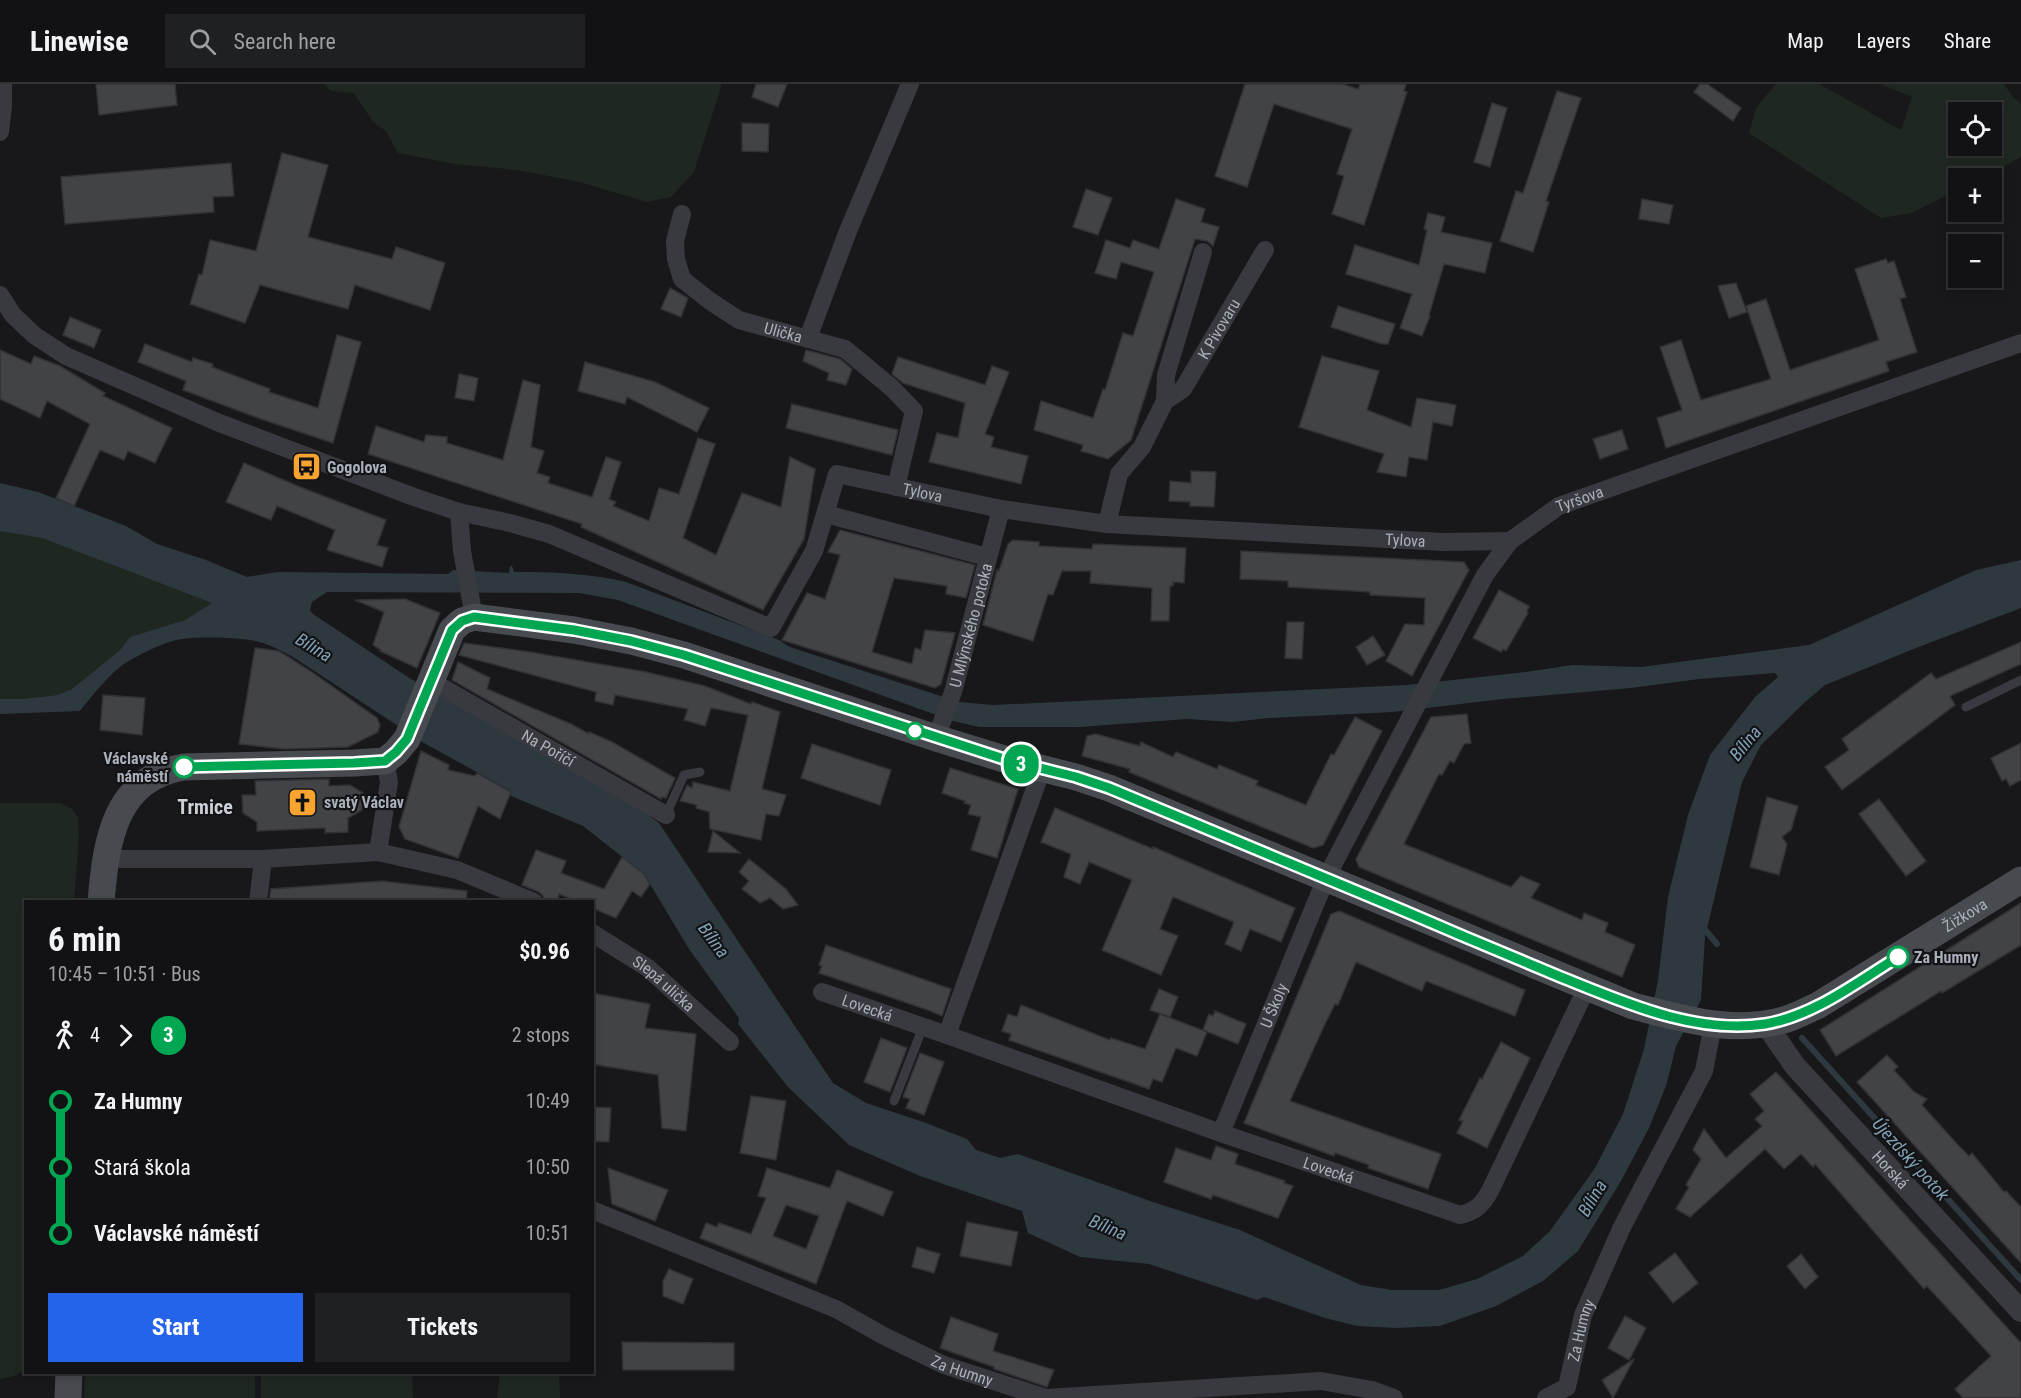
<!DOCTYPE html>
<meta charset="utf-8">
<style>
body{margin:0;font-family:"Roboto Condensed",sans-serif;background:#1f2022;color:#f1f3f6;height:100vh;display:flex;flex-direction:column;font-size:22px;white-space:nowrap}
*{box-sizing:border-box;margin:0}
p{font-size:20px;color:#9c9ea0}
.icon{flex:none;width:33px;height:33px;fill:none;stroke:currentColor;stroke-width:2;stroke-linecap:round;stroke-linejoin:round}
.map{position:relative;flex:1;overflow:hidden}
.details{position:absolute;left:24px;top:816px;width:570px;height:474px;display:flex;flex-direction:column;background:#121214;border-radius:0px;box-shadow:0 3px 9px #0003,0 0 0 2px #313234}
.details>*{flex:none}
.badge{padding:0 12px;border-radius:20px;font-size:21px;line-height:39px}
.tools{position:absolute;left:1948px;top:18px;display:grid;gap:12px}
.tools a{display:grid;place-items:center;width:54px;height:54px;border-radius:0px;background:#121214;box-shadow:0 3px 9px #0003,0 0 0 2px #313234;font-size:30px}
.map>.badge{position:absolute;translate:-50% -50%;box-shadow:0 0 0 3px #fff}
.legs{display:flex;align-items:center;gap:9px;height:66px;padding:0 24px;font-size:20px}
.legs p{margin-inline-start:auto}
.summary{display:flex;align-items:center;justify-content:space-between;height:102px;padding:0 24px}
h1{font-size:33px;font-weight:700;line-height:45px}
.cta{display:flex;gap:12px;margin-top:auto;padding:12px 24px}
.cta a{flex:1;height:69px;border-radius:0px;background:#2563eb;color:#fff;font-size:24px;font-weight:700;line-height:69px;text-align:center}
.cta a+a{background:#1f2022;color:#f1f3f6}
ul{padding:0 24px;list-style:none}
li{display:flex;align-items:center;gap:21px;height:66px;font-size:22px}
li i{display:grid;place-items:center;width:9px;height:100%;margin:0 8px;background:currentColor}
li i::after{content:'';width:15px;height:15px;margin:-8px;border:4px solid;border-radius:50%;background:#121214}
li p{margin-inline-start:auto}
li:first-child i{background:linear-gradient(#0000 50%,currentColor 0)}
li:last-child i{background:linear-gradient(currentColor 50%,#0000 0)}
header{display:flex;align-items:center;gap:36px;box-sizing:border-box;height:84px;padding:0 30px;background:#121214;border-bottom:2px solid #313234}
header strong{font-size:28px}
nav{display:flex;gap:33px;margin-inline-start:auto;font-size:21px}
.search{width:420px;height:54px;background:#1f2022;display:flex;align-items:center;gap:15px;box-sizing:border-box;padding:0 21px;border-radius:0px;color:#9c9ea0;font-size:22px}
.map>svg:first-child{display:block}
</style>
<header>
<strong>Linewise</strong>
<div class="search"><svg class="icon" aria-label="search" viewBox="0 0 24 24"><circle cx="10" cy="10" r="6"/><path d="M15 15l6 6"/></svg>Search here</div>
<nav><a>Map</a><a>Layers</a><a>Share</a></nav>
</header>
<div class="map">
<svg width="2021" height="1314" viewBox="0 0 2021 1314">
<rect width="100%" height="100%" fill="#18181a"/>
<g fill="#1f2820" fill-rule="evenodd">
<polygon points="324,0 722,0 694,88 671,113 647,118 580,98 517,86 455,80 398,69 386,47 373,38 354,9 331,7"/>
<path d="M1776 0H1819L1901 46 1912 13 1880 0H2004L2012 12 2021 20V73L1982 94H1959V105L1911 129 1881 134 1749 49 1756 24ZM1972 22 1974 28H1992V62H1959V28H1965L1964 22Z"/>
<polygon points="0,447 42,454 212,519 185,536 130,553 120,566 72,605 58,611 21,615 0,615"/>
<polygon points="0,719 61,719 72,725 78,734 79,753 74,817 26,818 25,1286 14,1292 0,1295"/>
<polygon points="85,1289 255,1289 255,1314 84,1314"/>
<polygon points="261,1289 412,1289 413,1314 261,1314"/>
<polygon points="500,1289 559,1289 560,1314 497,1314"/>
</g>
<path fill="#2d393f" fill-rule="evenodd" d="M0 399 38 408 126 442 157 460 206 476 247 493 278 488 448 490 453 486 509 489 510 482H512L514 488C552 488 589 489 626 498L779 556 790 563 959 618 993 621 1407 601 1526 588 1572 581 1641 583 1809 561 1976 486 2021 476V524L1916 564 1825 601 1804 619 1761 661 1742 698 1705 853 1701 916 1676 962 1666 1002 1649 1044 1621 1097 1578 1167 1543 1197 1496 1222 1440 1242 1397 1244 1357 1242 1325 1234 1264 1213 1257 1216 1149 1180 1080 1173 1028 1149 1022 1127 920 1092 849 1061 788 1003 738 940 739 934 689 865 644 790 583 742 511 712V707L424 659 293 573C282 567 271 561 259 558 241 553 194 552 176 556 161 560 142 569 129 577 113 585 92 612 80 627L0 630V615H21L58 611 72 605 120 566 130 553 185 536 212 519 42 454 0 447ZM327 508 579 509 618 516 953 637 979 643H1079L1187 635 1232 638 1268 634 1393 628 1503 615 1631 604 1699 595 1775 589 1778 593 1755 613 1710 671 1688 731 1668 813 1658 896 1644 965 1623 1030 1595 1084 1550 1147 1523 1172 1477 1195 1439 1206H1392L1361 1201 1240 1146 1153 1118 1018 1070 1000 1074 976 1066 967 1055 926 1039 866 1019 833 999 659 739 636 722 411 595 313 530 310 526 312 518Z"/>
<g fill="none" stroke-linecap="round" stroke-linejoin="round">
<g stroke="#2d393f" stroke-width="6">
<polyline points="1702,842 1717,860"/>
<polyline points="1802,954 2021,1196"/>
</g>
</g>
<g fill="#424347" stroke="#323236" stroke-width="1.5" fill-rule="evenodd">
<polygon points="96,0 175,0 177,21 99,31"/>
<polygon points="756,0 787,0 778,23 752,13"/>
<polygon points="1245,0 1343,0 1358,5 1360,0 1406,0 1404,7 1407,8 1364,141 1332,130 1344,92 1337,90 1352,45 1274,20 1247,103 1215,92"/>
<polygon points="1700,0 1707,0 1741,24 1733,37 1694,8"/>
<polygon points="1557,7 1581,14 1546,117 1549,118 1533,168 1500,157 1516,107 1523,109"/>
<polygon points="1492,19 1507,24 1490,83 1474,78"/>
<polygon points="742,39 769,40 768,68 742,67"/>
<polygon points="282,69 328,81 308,153 392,175 396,163 445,179 430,226 355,201 348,225 260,201 245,239 190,220 199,190 202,191 210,156 256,167"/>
<polygon points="231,79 234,112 213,113 214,128 65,140 61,93"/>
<polygon points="1086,105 1112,114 1098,151 1073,143"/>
<polygon points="1176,115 1205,125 1201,138 1219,143 1213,162 1207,157 1195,155 1131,356 1108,375 1081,367 1083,361 1034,346 1041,317 1093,334 1103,305 1105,306 1123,249 1133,252 1154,188 1121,178 1116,195 1095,189 1106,156 1130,164 1133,156 1159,165"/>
<polygon points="1642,115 1673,121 1669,140 1639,135"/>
<polygon points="1428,129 1445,133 1441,148 1492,159 1485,189 1444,180 1429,231 1430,232 1422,252 1400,244 1412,210 1346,190 1355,161 1419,181 1427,146 1424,145"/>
<polygon points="1886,175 1888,179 1894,177 1906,213 1900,215 1917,268 1886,278 1889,287 1666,364 1657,334 1682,326 1660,263 1681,256 1701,316 1771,295 1746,222 1766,215 1790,286 1879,256 1855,185"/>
<polygon points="1736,199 1747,228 1729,234 1718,202"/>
<polygon points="670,204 688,214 681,233 661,225"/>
<polygon points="1338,222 1395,240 1388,260 1382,260 1331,243"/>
<polygon points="70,233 101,246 94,264 63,251"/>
<polygon points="337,251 361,258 333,359 261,335 183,306 186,297 138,278 145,260 192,278 193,274 213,280 212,283 270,305 269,308 318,324"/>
<polygon points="0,266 31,280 34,272 60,282 105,309 103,312 172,344 155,379 128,367 124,376 100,366 74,422 56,414 90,340 47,317 40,334 0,315"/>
<polygon points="806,266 840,275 852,285 846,301 827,296 829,289 803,277"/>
<polygon points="1322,272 1379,287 1367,326 1411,343 1417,314 1456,321 1452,342 1433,338 1427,376 1409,373 1406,393 1377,388 1384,370 1299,343"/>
<polygon points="898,273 985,301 992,282 1009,288 985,350 994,353 991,363 1028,372 1021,400 929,378 937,349 958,354 965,319 903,299 892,290"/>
<polygon points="585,278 655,298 709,324 697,348 627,313 625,320 578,307"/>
<polygon points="459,290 478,294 474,317 455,314"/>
<polygon points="523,296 540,301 531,363 544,367 537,389 550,393 548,399 592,413 606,373 621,378 609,415 616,418 613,422 649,437 659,404 679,410 698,354 715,360 683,454 716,471 742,409 781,423 790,373 815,385 804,455 763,526 581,443 582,440 368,370 376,342 424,358 426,351 447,353 447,359 503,376"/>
<polygon points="792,320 898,346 892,371 786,344"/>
<polygon points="1622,346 1628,365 1600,375 1593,355"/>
<polygon points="244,379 300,403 386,436 377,461 388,464 382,483 327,466 335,446 277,422 271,436 226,418"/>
<polygon points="1191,387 1216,388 1214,423 1190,422 1190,418 1169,417 1170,397 1191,399"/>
<polygon points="840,446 975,481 966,514 946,510 947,502 894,494 872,568 912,580 915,564 921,566 925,546 955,549 941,600 935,604 782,556 807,509 825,515 840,471 828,468"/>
<polygon points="1013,456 1039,458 1039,462 1092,465 1093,460 1186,464 1184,499 1173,498 1173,502 1170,502 1169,537 1151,537 1152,504 1090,499 1091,487 1062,487 1053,511 1048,510 1033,557 983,541 997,486 999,487 1008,460"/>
<polygon points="1241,467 1464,478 1469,486 1412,592 1386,577 1405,540 1424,541 1425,514 1370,511 1370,508 1288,503 1288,497 1240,495"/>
<polygon points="1499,506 1529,522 1527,528 1528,529 1506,567 1503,565 1501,568 1473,554"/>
<polygon points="405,515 440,529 417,584 380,567 381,566 373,561 384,528 355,516"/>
<polygon points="1287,538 1304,538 1302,575 1285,574"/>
<polygon points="1373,552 1385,571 1367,581 1356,563"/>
<polygon points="2021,558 2021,580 1950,612 1955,621 1842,706 1825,683 1849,666 1842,655 1931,589 1936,595"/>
<polygon points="464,559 530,568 646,588 705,602 751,620 752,618 780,628 762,705 786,711 779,732 766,730 761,756 710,745 709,728 696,724 697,721 680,717 687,701 692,704 693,698 730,707 748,631 711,624 705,642 684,636 688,625 615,611 613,621 595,617 596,608 459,571"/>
<polygon points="255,564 279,567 312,588 377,634 380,641 378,648 348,663 285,665 239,660"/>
<polygon points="458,578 490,594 487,605 571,640 589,650 589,648 612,658 675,694 666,714 662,713 661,715 452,596"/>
<polygon points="103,611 145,614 142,651 100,646"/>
<polygon points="1467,630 1471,659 1464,660 1454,679 1450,677 1442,691 1439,690 1404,760 1511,803 1521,792 1540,800 1531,814 1582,836 1584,829 1608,839 1605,848 1635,861 1622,893 1359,783 1356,775 1431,633"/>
<polygon points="1355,633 1382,647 1323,761 1313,764 1129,688 1130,685 1082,672 1087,652 1096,650 1140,662 1141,658 1173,673 1176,668 1217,685 1219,681 1258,697 1256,701 1306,721 1331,670 1334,671"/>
<polygon points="2021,659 2021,696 2010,702 2006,695 2002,697 1991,674"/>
<polygon points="812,660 891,686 880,721 801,694"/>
<polygon points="421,667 449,681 448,686 475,692 477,689 511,708 500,735 478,722 458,774 405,755 399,743"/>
<polygon points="950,684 1018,705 997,774 971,766 981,733 968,730 971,721 964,719 965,717 942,709"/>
<polygon points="329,695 329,702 350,701 363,709 362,726 348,734 348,748 325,749 325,744 257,747 257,738 243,729 242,711 256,711 255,697"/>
<polygon points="1767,713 1798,722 1791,746 1782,753 1787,760 1779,791 1750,783"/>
<polygon points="1879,715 1926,777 1906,792 1859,730"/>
<polygon points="1055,724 1153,765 1153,763 1295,824 1281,858 1250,845 1241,867 1225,860 1234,838 1173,813 1160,845 1178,852 1161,891 1102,866 1132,796 1089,778 1080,800 1064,793 1071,770 1041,758"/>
<polygon points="713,747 740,769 708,768"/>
<polygon points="536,766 566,777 561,789 604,805 622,773 644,790 650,800 641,813 632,807 616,834 592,824 592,818 578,818 559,810 557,818 545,818 543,812 539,808 522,801"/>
<polygon points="749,775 786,805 798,821 783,825 770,814 760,819 742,805 749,797 739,788"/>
<polygon points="382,797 467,807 466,818 269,818 271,805"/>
<polygon points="2021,819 2021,861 1942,909 1941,907 1836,972 1820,946"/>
<polygon points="1339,827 1525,906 1515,932 1426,897 1422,907 1356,878 1338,921 1335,920 1324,942 1290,1017 1441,1070 1428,1105 1368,1084 1369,1081 1335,1069 1334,1072 1244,1039 1331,830"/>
<polygon points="826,861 951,905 942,932 928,926 819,889 822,882 819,881"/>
<polygon points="1159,905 1178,913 1170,933 1150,926"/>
<polygon points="592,909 650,920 645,944 696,950 686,1047 662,1044 658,991 592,980"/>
<polygon points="1021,921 1110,956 1111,954 1145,965 1160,930 1207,948 1197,972 1176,964 1162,998 1153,995 1149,1005 1009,956 1011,950 1002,947 1008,930 1017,933"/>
<polygon points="1215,927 1246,940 1238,960 1203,946 1209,930 1213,932"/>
<polygon points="881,954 907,964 890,1008 864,998"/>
<polygon points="1501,958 1530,974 1487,1064 1457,1049 1463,1037 1459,1036 1480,994 1482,995"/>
<polygon points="920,969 944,978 924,1031 906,1024 910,1015 903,1013"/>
<polygon points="1887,971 1898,983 1894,986 1914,1008 1927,1015 1922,1021 1957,1060 1969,1072 1972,1069 2004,1108 2006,1107 2021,1123 2021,1179 1857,998"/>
<polygon points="1776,988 2021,1259 2021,1314 1963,1314 1955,1305 1991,1272 1927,1202 1924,1205 1815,1080 1813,1083 1801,1070 1784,1085 1765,1065 1690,1133 1676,1125 1689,1103 1686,1101 1701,1075 1693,1066 1704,1045 1726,1074 1762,1042 1755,1035 1764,1027 1750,1010"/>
<polygon points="751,1012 786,1017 776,1076 740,1069"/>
<polygon points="592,1023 611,1024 609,1058 592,1057"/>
<polygon points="1216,1062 1238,1070 1235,1080 1285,1097 1284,1099 1293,1102 1278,1134 1213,1111 1211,1115 1164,1098 1176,1064 1211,1076"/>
<polygon points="608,1084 668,1106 655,1137 612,1120"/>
<path d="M767 1084 830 1104 837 1086 893 1108 883 1132 847 1117 816 1200 700 1154 706 1139 717 1143 719 1139 751 1150 766 1114 758 1112ZM786 1121 819 1132 806 1165 773 1152Z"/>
<polygon points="967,1138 1018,1148 1011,1182 960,1172"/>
<polygon points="917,1163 940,1170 934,1189 912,1183"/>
<polygon points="1675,1169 1698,1199 1673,1219 1649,1189"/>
<polygon points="1801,1170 1818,1193 1805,1205 1787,1182"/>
<polygon points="669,1185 693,1195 683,1220 663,1212 663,1197"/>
<polygon points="1625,1232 1646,1244 1629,1276 1608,1264"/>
<polygon points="951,1233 998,1250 993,1267 1054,1286 1047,1303 994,1285 994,1283 940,1264"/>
<polygon points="622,1258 734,1259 734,1286 623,1286"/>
<polygon points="1634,1275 1613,1314 1602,1296"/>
</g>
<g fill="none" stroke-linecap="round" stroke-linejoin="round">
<g stroke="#393a3f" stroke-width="9">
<polyline points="1966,623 2021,596"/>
<polyline points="666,731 684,691 700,688"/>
<polyline points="894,1017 923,943"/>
</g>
<g stroke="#393a3f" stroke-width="18">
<polyline points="0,48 3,22 3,0"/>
<path id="s1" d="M682 130 675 157 676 175 682 195 710 217 739 236 845 265 892 304 914 327 896 403"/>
<path id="s2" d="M0 211 13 231 34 251 66 272 217 338 414 413 459 428 510 439 549 450 771 544 814 467 837 390 1001 425 1107 440 1444 458 1510 457"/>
<polyline points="808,254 848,147 910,0"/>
<polyline points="1165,317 1166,291 1203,168"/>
<polyline points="459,428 462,467 474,533"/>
<polyline points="826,430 987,473"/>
<path id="s3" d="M1107 440 1119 390 1142 363 1165 317 1183 305 1265 166"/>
<path id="s4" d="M431 597 666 731"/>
<path id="s5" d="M936 654 953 608 1001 425"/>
<polyline points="378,768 389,698 385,677"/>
<polyline points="104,775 263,775 378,768 457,786 534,818"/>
<polyline points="258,818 263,775"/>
<path id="s6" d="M592 849 648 884 730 958"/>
<path id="s7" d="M822 908 947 951 1221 1049 1460 1131C1476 1127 1482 1121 1490 1107L1587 903"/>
<polyline points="947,951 1042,685"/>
<path id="s8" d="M1221 1049 1326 794 1485 491 1510 457 1559 422 2021 259"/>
<path id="s9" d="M592 1126 836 1225 884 1252 944 1281 1046 1314 1321 1297 1372 1306 1394 1314"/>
<path id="s10" d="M1546 1314 1567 1303 1583 1231 1622 1143 1704 987 1713 941"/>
</g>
<path stroke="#393a3f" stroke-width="22" id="s11" d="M1766 940 1795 982 2021 1227"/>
<g stroke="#474a4f" stroke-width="27">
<path id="s12" d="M101 818C106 758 114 694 184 683L354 679 385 677 396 668 407 655 452 546 462 537 474 533 574 546 631 557 684 571 936 654 1004 675 1076 693 1109 704 1633 922C1684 935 1735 951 1787 935 1797 932 1807 926 1817 922L2021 796"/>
<polyline points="68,1314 69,1288"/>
</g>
</g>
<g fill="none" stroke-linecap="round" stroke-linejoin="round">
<defs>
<path id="line-1" d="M184 683 354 679 385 677 396 668 407 655 452 546 462 537 474 533 574 546 631 557 684 571 1004 675 1076 693 1109 704C1207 745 1305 785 1402 826 1453 848 1505 870 1556 891 1621 917 1694 951 1765 940 1814 932 1857 898 1898 873"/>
</defs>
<use href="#line-1" stroke="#fff" stroke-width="14"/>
<use href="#line-1" stroke="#00a651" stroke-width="9"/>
</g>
<defs>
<symbol id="bus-square" viewBox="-11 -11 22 22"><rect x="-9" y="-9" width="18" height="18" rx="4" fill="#f9a331" stroke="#131315"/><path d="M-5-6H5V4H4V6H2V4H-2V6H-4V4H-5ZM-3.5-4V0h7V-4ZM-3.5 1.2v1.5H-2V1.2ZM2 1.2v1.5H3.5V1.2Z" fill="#111"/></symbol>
<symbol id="church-square" viewBox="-11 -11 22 22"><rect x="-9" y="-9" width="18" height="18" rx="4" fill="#f9a331" stroke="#131315"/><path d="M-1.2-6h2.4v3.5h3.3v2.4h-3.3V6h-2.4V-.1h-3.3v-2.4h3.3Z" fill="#111"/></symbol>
</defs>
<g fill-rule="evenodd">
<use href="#bus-square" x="290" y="366" width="33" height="33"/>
<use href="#church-square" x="286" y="702" width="33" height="33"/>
</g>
<g fill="#fff" stroke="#00a651" stroke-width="3">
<circle cx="915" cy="647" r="8"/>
<circle cx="184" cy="683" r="10"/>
<circle cx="1898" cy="873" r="10"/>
</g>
<g text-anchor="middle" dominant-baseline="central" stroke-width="4.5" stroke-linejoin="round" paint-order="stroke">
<g font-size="16" fill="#aab0ba" stroke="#131315">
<text stroke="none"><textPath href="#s3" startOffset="230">K Pivovaru</textPath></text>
<text stroke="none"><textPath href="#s1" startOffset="183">Ulička</textPath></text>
<text stroke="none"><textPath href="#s2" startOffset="1104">Tylova</textPath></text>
<text stroke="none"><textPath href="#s8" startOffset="742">Tyršova</textPath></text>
<text stroke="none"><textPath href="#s2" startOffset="1590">Tylova</textPath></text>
<text stroke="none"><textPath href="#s5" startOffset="118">U Mlýnského potoka</textPath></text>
<text stroke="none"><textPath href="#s4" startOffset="135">Na Poříčí</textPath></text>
<text stroke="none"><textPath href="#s12" startOffset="2140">Žižkova</textPath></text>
<text stroke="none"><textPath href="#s6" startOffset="88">Slepá ulička</textPath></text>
<text stroke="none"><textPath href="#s8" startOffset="138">U Školy</textPath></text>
<text stroke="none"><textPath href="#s7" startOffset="48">Lovecká</textPath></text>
<text stroke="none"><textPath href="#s11" startOffset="192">Horská</textPath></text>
<text stroke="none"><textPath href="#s7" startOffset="537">Lovecká</textPath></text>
<text stroke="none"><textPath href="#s10" startOffset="82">Za Humny</textPath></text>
<text stroke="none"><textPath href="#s9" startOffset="404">Za Humny</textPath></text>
</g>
<g font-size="16" font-weight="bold" fill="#aab0ba" stroke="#131315" text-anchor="start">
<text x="327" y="383">Gogolova</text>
<text x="324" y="718">svatý Václav</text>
</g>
<g font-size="16" font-weight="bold" fill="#aab0ba" stroke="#131315" text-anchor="end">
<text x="168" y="674">Václavské<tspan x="168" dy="18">náměstí</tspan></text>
<text x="1914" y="873" text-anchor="start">Za Humny</text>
</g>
<g font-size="18" font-style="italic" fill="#80a2b6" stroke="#131315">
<text transform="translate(314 563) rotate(31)">Bílina</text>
<text transform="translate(1745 659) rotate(-51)">Bílina</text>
<text transform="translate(714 856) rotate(54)">Bílina</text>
<text transform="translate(1911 1075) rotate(48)">Újezdský potok</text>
<text transform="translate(1592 1114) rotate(-59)">Bílina</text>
<text transform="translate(1108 1143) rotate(23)">Bílina</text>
</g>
<g font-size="20" font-weight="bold" fill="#cbcfd6" stroke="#131315">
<text x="205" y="723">Trmice</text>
</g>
</g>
</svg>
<div class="tools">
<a><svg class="icon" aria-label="locate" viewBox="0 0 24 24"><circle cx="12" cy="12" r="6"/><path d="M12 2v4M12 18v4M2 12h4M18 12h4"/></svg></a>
<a>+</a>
<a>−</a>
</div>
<b class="badge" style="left:1021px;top:680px;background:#00a651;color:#fff">3</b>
<section class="details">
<div class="summary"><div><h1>6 min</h1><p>10:45 – 10:51 · Bus</p></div><b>$0.96</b></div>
<div class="legs"><svg class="icon" aria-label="walk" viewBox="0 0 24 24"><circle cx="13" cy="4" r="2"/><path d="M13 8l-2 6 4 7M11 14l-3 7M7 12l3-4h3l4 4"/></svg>4<svg class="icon" aria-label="forward" viewBox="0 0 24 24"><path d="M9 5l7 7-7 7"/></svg><b class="badge" style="background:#00a651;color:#fff">3</b><p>2 stops</p></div>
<ul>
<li><i style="color:#00a651"></i><b>Za Humny</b><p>10:49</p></li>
<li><i style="color:#00a651"></i><span>Stará škola</span><p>10:50</p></li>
<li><i style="color:#00a651"></i><b>Václavské náměstí</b><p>10:51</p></li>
</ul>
<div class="cta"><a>Start</a><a>Tickets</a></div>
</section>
</div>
